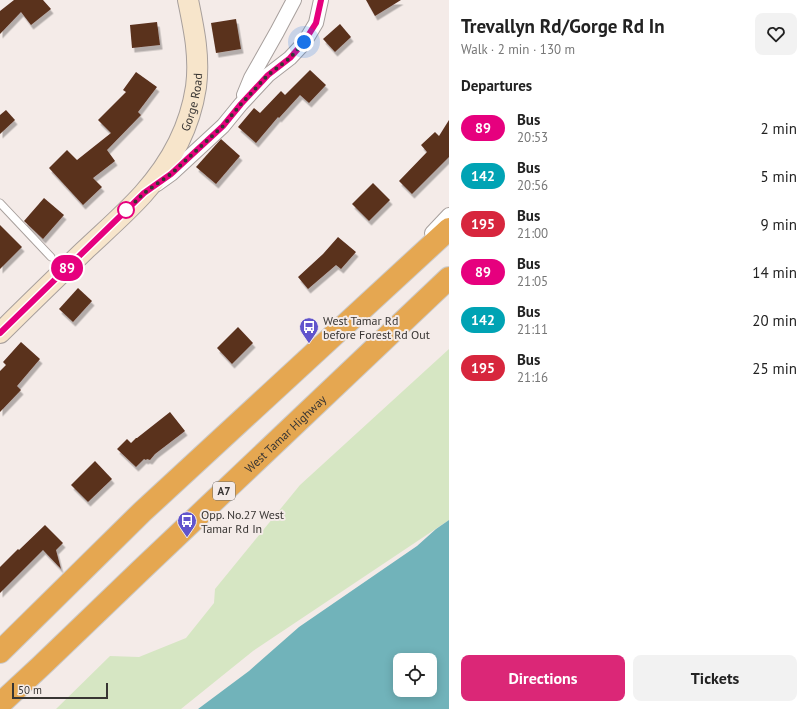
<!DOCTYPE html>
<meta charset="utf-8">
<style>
body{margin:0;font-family:"PT Sans",sans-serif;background:#f2f2f2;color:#222;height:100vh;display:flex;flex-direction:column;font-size:15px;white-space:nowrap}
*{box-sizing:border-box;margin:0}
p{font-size:13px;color:#767676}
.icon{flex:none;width:22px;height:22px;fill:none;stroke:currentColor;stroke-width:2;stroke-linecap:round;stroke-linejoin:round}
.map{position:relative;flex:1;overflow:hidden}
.panel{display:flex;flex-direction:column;background:#fff;width:360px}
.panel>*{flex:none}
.badge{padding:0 8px;border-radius:13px;font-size:14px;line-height:26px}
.fabs{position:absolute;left:393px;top:653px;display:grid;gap:8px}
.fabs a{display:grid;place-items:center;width:44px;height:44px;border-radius:8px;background:#fff;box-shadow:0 2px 10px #0003;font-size:20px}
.scale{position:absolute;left:12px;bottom:10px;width:96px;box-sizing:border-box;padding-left:4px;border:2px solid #383533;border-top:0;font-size:11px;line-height:14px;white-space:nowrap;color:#383533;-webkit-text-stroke:3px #f4ebe8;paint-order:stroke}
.you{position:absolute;width:20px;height:20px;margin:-10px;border:3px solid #fff;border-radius:50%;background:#1a73e8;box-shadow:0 0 0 6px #1a73e833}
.map>.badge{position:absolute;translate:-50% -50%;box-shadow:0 0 0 2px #fff}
h2{padding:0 12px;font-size:15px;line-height:36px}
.round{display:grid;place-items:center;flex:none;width:42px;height:42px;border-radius:8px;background:#f2f2f2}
.headline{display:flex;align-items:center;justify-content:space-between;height:68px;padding:0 12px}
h1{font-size:19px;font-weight:700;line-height:30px}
.action{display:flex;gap:8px;margin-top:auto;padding:8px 12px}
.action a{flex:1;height:46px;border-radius:8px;background:#db2777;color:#fff;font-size:16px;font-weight:700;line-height:46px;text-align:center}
.action a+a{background:#f2f2f2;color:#222}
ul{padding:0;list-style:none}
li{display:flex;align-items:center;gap:12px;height:48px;padding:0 12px}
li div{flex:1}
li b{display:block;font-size:15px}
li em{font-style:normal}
li .badge{min-width:44px;font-weight:700;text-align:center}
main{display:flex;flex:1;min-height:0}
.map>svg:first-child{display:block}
</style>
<main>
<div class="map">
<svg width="449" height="709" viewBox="0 0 449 709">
<defs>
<filter id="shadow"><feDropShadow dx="2.5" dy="4.5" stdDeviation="0" flood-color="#0004"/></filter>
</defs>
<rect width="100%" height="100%" fill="#f4ebe8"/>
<polygon fill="#d6e6c3" points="449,349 449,520 253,651 181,709 56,709 110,656 139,657 186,638 214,603 215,589 300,485"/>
<path fill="#71b3ba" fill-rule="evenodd" d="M449 520V709H198L249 671 299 627 417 546 436 529ZM400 660H430V690H400Z"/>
<g fill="#5a301e" filter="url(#shadow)">
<polygon points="14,0 43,0 51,9 31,25 21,12 0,34 0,11"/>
<polygon points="366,0 401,0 375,16"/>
<polygon points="236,19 241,49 216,53 211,23"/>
<polygon points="157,22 160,45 132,48 130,25"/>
<polygon points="340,24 351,37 335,52 323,39"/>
<polygon points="310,70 326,85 309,103 300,95 279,118 278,117 256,143 238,127 254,108 260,113 281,91 285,95"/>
<polygon points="136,72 157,87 138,112 141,115 107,150 115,161 93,178 102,187 83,205 49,168 67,150 77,160 111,133 98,120 126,92 123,90"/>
<polygon points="6,110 15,120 0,134 0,115"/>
<polygon points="449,120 449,157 412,194 399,181 427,152 421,145 435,132 439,136"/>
<polygon points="221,139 240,156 216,184 196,167"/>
<polygon points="373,183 390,200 369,221 352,204"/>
<polygon points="44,198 64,215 43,239 24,221"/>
<polygon points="0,225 22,247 0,269"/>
<polygon points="338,237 356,252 341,269 336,265 308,289 298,277 323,254"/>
<polygon points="78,288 92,301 73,322 59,309"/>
<polygon points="238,327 253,343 232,364 217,348"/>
<polygon points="21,342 40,359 17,386 21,390 0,412 0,371 6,365 3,362"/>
<polygon points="170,412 185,431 155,454 150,460 147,459 146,460 144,459 136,467 117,449 127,439 131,443 136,438 137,438"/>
<polygon points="95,461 112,479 88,502 71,485"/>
<polygon points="45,525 63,543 56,550 61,569 43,550 0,593 0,567 18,549 19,550"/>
</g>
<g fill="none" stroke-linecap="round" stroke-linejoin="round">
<defs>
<polyline id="lane" points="0,203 51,257"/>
<g id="street">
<polyline points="244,95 251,78 277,32 294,0"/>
<polyline points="157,184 171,174 223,126 241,104 268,75 290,58 304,43 316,23 321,0"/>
<polyline points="432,233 449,215"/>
</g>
<g id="secondary">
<path id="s1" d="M0 333C28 305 56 278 84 251 104 232 125 214 143 194 170 164 190 127 196 87 200 57 194 29 188 0"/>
</g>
<g id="highway">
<polyline points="0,652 142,512 449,229"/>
<path id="s2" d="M0 704 41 666 141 570 449 278"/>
</g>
</defs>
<use href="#lane" stroke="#a79f9c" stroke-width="9"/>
<use href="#street" stroke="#a79f9c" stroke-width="16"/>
<use href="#secondary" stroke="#a79f9c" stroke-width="22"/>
<use href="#highway" stroke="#cbcaca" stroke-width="24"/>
<use href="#lane" stroke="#fff" stroke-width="7"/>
<use href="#street" stroke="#fff" stroke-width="14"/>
<use href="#secondary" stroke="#f7e5cb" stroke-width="20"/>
<use href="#highway" stroke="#e5a751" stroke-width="22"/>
</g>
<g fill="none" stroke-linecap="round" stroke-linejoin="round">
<defs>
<polyline id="line" points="0,333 144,193 171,174 223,126 241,104 268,75 290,58 304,42 316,23 321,0"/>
</defs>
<use href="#line" stroke="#fff" stroke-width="9"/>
<use href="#line" stroke="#e6007e" stroke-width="6"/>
<polyline stroke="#383533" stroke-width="4" stroke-dasharray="0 7.2" points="126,210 126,211 144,193 171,174 223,126 241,104 268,75 290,58 304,42"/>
</g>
<defs>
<symbol id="bus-pin" viewBox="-11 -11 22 30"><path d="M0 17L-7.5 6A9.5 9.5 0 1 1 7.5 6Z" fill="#6154cc" stroke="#f4ebe8"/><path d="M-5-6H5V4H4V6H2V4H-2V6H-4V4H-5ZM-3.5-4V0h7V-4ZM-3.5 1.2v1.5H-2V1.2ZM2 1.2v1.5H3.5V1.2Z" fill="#fff"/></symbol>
</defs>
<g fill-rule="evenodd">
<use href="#bus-pin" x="298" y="316" width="22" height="30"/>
<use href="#bus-pin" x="176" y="510" width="22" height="30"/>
</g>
<circle fill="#fff" stroke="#e6007e" stroke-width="2" cx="126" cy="210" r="8"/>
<g text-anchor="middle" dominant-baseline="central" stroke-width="4" stroke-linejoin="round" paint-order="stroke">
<rect fill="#f4ebe8" stroke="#706c69" stroke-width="1" x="213" y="482" width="22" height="18" rx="3"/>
<g font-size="11" font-weight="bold" fill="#383533">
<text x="224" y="491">A7</text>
</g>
<g font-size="12" fill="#383533" stroke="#f4ebe8">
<text stroke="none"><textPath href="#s1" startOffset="305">Gorge Road</textPath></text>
<text stroke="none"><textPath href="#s2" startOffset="393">West Tamar Highway</textPath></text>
</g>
<g font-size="12" fill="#383533" stroke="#f4ebe8" text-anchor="start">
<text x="323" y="320">West Tamar Rd<tspan x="323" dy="14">before Forest Rd Out</tspan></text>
<text x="201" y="514">Opp. No.27 West<tspan x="201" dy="14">Tamar Rd In</tspan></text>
</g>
</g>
</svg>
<div class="fabs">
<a><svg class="icon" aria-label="locate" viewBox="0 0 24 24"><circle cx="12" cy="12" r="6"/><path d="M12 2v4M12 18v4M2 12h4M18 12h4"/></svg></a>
</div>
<div class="scale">50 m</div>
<div class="you" style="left:304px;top:42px"></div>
<b class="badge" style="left:67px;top:268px;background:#e6007e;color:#fff">89</b>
</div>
<section class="panel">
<div class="headline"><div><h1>Trevallyn Rd/Gorge Rd In</h1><p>Walk · 2 min · 130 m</p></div><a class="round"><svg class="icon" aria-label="heart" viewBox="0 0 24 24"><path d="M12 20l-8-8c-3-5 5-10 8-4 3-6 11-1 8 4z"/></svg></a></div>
<h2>Departures</h2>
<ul>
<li><span class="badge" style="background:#e6007e;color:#fff">89</span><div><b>Bus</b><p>20:53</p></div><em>2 min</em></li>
<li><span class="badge" style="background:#00a3b4;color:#fff">142</span><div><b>Bus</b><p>20:56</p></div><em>5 min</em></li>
<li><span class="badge" style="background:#d7263d;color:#fff">195</span><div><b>Bus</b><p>21:00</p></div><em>9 min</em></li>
<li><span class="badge" style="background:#e6007e;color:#fff">89</span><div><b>Bus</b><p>21:05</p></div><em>14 min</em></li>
<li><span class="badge" style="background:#00a3b4;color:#fff">142</span><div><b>Bus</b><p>21:11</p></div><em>20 min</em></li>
<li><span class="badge" style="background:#d7263d;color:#fff">195</span><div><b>Bus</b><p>21:16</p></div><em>25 min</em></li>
</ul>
<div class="action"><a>Directions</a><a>Tickets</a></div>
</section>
</main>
